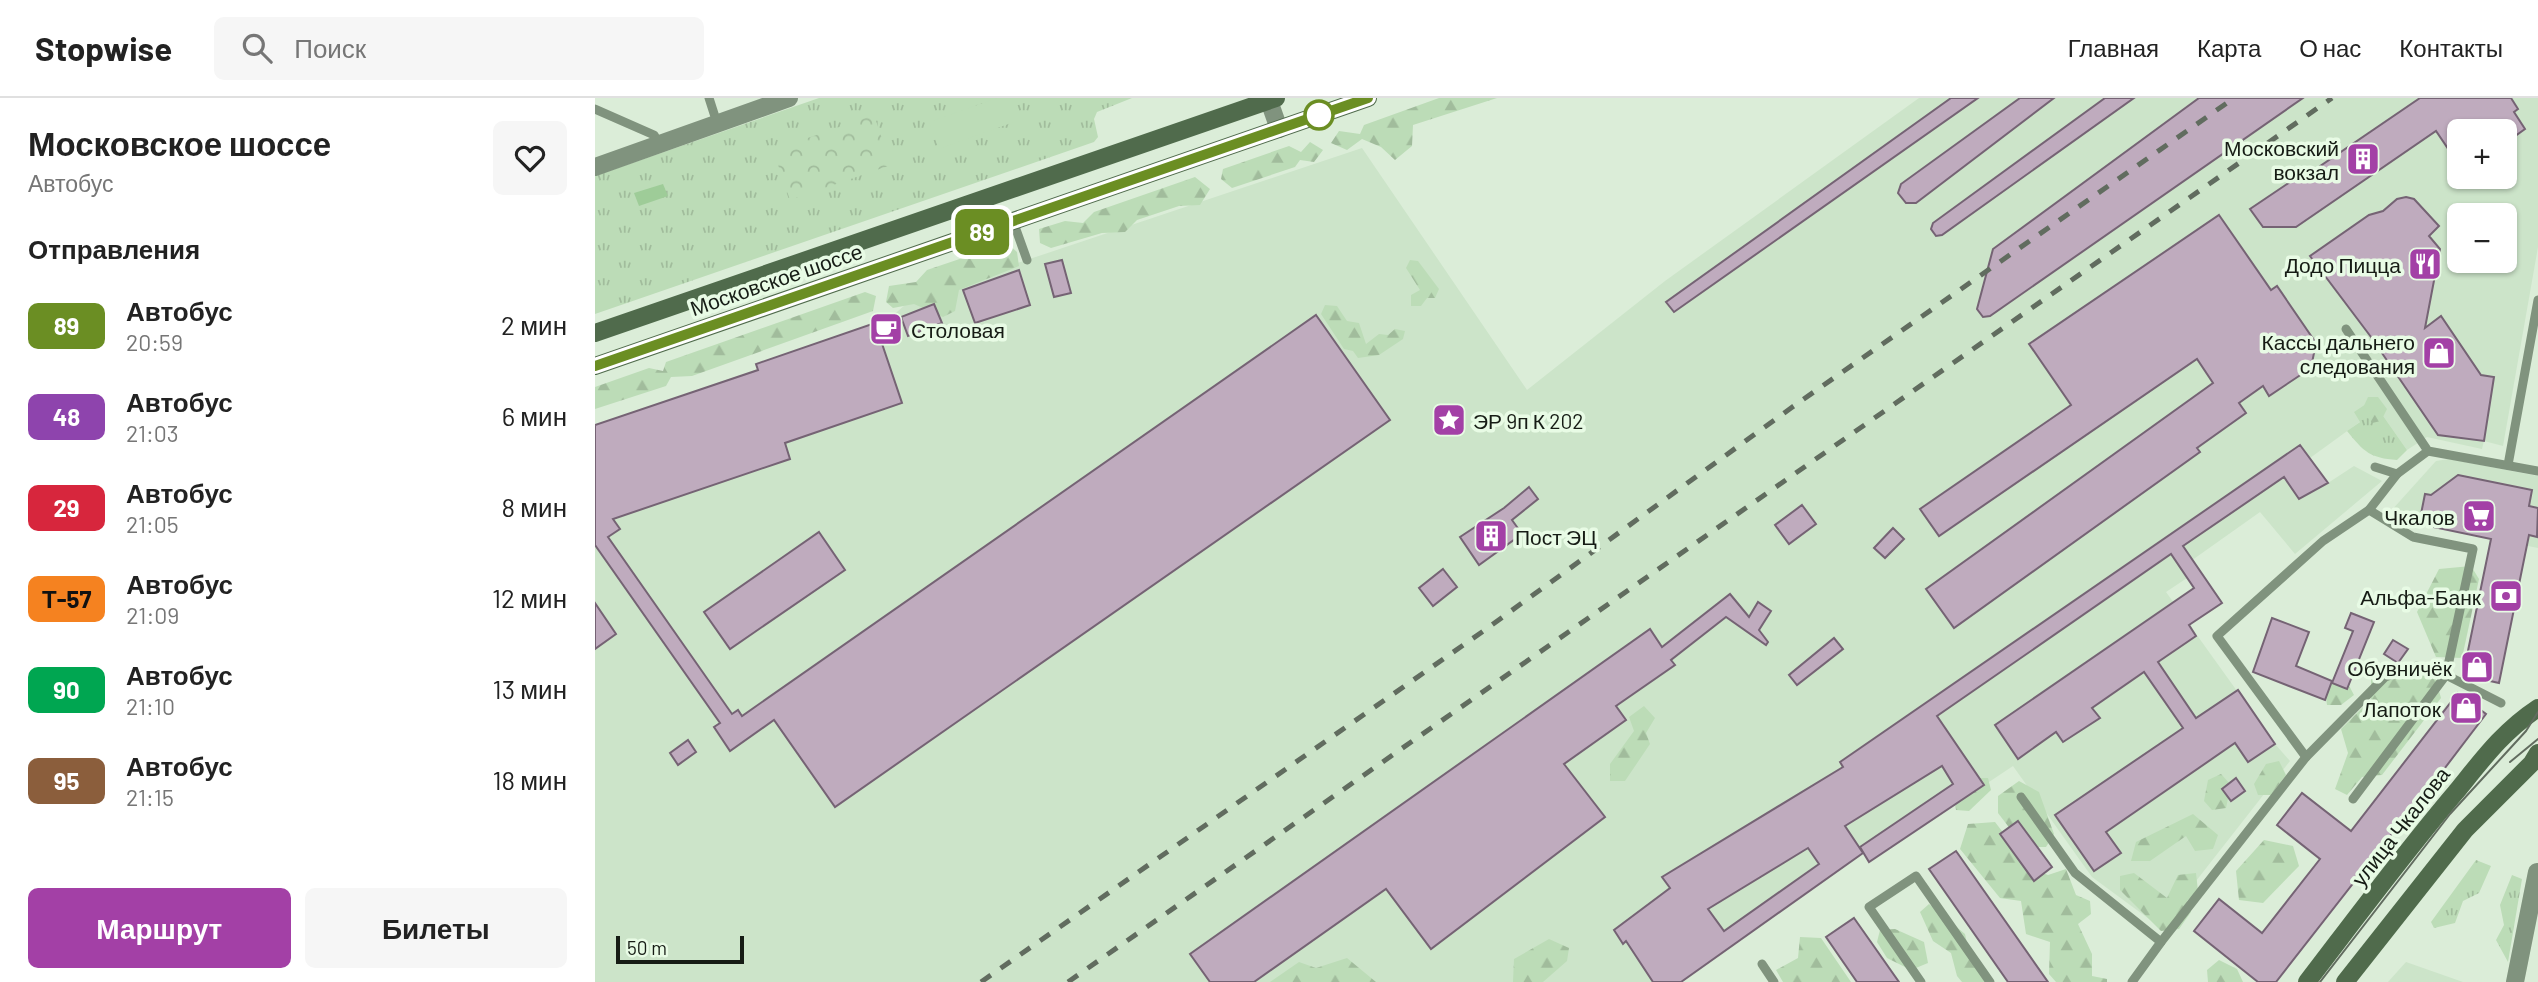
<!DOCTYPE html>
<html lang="ru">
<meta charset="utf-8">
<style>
body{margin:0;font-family:Barlow,sans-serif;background:#f6f6f6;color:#222;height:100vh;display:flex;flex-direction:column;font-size:26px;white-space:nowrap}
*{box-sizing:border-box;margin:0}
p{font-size:23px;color:#767676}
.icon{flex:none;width:38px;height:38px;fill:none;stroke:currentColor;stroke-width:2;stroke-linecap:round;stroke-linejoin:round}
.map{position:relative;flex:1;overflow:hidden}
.sheet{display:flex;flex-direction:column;background:#fff;width:595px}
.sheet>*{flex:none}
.badge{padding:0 14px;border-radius:10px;font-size:24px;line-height:46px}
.controls{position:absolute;left:1852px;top:21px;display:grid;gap:14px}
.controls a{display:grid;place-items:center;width:70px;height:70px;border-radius:10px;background:#fff;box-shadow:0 2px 5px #0004;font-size:35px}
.scale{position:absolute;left:21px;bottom:18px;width:128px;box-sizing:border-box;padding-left:7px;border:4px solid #161c15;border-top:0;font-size:19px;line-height:24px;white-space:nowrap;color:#161c15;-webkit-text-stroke:5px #e8fbe5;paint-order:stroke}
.map>.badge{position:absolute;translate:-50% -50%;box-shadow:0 0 0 4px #fff}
h2{padding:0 28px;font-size:26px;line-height:63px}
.round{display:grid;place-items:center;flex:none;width:74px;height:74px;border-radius:10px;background:#f6f6f6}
.summary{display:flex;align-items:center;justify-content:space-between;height:119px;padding:0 28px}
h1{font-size:33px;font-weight:800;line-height:52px}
.button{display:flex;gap:14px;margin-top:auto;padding:14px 28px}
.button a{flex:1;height:80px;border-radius:10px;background:#a340a6;color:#fff;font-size:28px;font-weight:800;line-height:80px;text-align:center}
.button a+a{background:#f6f6f6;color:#222}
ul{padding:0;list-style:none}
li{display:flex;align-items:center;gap:21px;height:91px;padding:0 28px}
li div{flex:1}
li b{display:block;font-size:26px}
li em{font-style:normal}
li .badge{min-width:77px;font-weight:700;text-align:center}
header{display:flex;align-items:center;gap:42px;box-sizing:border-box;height:98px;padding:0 35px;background:#fff;border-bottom:2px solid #e0e0e0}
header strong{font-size:33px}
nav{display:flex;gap:38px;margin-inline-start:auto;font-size:24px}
.search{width:490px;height:63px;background:#f6f6f6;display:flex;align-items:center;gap:18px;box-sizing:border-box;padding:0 24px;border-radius:10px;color:#767676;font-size:26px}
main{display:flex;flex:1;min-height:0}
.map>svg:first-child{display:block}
</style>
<header>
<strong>Stopwise</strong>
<div class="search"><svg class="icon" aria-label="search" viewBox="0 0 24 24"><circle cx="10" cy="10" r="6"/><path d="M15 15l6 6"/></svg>Поиск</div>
<nav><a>Главная</a><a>Карта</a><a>О нас</a><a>Контакты</a></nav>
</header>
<main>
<section class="sheet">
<div class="summary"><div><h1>Московское шоссе</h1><p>Автобус</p></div><a class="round"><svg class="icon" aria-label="heart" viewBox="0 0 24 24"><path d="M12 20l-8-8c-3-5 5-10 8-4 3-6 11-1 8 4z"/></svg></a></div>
<h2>Отправления</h2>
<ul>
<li><span class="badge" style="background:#6b8e23;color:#fff">89</span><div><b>Автобус</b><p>20:59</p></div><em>2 мин</em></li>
<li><span class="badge" style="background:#8e44ad;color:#fff">48</span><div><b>Автобус</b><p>21:03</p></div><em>6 мин</em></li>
<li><span class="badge" style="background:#d7263d;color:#fff">29</span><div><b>Автобус</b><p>21:05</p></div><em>8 мин</em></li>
<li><span class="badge" style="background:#f58220;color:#111">Т-57</span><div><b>Автобус</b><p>21:09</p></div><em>12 мин</em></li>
<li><span class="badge" style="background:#00a651;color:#fff">90</span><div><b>Автобус</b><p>21:10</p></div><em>13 мин</em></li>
<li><span class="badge" style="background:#8b5e3c;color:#fff">95</span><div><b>Автобус</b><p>21:15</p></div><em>18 мин</em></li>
</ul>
<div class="button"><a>Маршрут</a><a>Билеты</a></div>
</section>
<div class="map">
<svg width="1943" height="884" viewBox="0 0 1943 884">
<defs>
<pattern id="grass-tufts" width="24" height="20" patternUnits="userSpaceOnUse" patternTransform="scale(1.75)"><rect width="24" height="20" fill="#bcdcb7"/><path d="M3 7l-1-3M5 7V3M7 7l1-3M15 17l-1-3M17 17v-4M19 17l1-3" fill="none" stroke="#a1bc9c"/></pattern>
<pattern id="forest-firs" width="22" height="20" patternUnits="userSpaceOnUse" patternTransform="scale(1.75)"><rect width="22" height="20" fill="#bcdcb7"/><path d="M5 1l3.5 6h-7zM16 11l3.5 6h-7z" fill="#a1bc9c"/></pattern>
<pattern id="park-crowns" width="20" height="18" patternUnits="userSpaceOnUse" patternTransform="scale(1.75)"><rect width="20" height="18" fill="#bcdcb7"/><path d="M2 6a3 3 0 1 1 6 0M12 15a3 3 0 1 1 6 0" fill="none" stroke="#a1bc9c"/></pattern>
</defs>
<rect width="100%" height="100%" fill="#dbedd8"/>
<g fill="#cce4c9" fill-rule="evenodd">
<path d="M1324 0H1943V149L1908 348 1889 343 1887 351 1832 339 1812 352 1777 302 1766 323 1715 360 1733 385 1759 368 1787 383 1700 456 1665 414 1586 470 1592 480 1571 494 1680 646 1695 663 1565 829 1497 779 1418 668 1274 764 1268 755 1086 884H0V327L163 272 161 266 295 220 318 200 767 50 932 292 1070 183ZM1864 33H1909V79H1864ZM1864 117H1909V163H1864Z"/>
<polygon points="1854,361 1943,378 1943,450 1824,426 1796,413 1841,363"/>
<polygon points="1811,864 1868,884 1793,884"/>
</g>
<g fill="url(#grass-tufts)">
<polygon points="224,0 537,0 502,14 499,21 503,39 499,44 0,216 0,78"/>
<path d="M1777 302 1812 352 1802 362C1775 360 1769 354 1752 333L1765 324 1759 314Z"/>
<polygon points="1881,762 1896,768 1884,795 1868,803 1860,825 1839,830 1836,824"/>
<polygon points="1917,777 1927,781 1913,864 1901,842 1909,827 1905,807"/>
</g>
<g fill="url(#forest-firs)">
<polygon points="844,0 902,0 818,27 817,48 800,62 786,49 767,41 752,52 736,45 744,33 765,36 769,27"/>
<polygon points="715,44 728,52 719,64 705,62 700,69 637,90 626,81 628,71 694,48 706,54"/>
<polygon points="600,79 615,91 605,107 584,108 542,122 530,134 507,135 456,150 445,145 444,131 470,123 488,125 499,114"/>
<polygon points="412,145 422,154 424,168 364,192 360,213 348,219 319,206 298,210 291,204 294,188 321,184 332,172"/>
<polygon points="815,162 823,163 844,191 840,200 832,200 826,208 816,208 816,197 825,192 811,170"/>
<polygon points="270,194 281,198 278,213 97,278 76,279 71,288 0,311 0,289 54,270 68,273 71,264"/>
<polygon points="730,207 742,208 752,223 764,225 771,246 784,236 793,237 800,231 810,233 808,241 784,257 763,260 758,253 749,251 726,216"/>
<polygon points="1773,299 1783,299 1792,311 1786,323 1777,325 1767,312"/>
<polygon points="1876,468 1884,481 1867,560 1841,559 1822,514 1844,471"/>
<polygon points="1788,571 1802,581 1825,574 1840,578 1846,600 1787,677 1767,679 1752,697 1740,691 1753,655 1746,631 1776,601 1776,581"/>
<polygon points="1751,582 1759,597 1746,607 1732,607 1729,587"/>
<polygon points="1049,608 1060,620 1051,635 1055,646 1030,683 1015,683 1015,666 1039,633 1034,619"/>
<polygon points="1684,663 1691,677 1676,697 1663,697 1659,686 1671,666"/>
<polygon points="1626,676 1636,687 1631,710 1617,712 1609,703 1613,682"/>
<polygon points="1380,680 1393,680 1396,692 1374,713 1361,712 1359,699"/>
<polygon points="1424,683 1444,694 1459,736 1451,749 1429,749 1403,715 1403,698"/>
<polygon points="1598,716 1623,737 1618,751 1600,753 1591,738 1555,763 1536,763 1541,744"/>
<polygon points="1400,724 1436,771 1453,777 1471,771 1481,797 1495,803 1496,816 1483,826 1497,856 1497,878 1512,881 1512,884 1461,884 1454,876 1455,844 1431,836 1426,803 1405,800 1365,751 1373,726"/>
<polygon points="1669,742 1698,748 1704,768 1668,805 1644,802 1641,773"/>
<polygon points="1539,775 1572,800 1583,777 1601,775 1603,793 1592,803 1596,814 1584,831 1566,833 1525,792 1525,778"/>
<polygon points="1334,806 1370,836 1376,864 1395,884 1367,884 1362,878 1356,855 1338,843 1325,814"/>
<polygon points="1300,831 1329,844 1333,865 1316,872 1292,860 1282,844 1285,832"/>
<polygon points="1205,839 1226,840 1256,884 1188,884 1181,872 1203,860"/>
<polygon points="954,841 974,850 972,863 948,884 918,884 919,861"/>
<polygon points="752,860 781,884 675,884 704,864 721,870"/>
<polygon points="1624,862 1642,871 1648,884 1613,884 1612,872"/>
</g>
<polygon fill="url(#park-crowns)" points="279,17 296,67 195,102 178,52"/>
<polygon fill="#bcdcb7" points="402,0 411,0 419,24 344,51 334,24"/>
<polygon fill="#9ecc98" points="68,86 73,98 44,108 39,95"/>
<g fill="#bfabbe" stroke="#756374" stroke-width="2" fill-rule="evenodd">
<polygon points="1356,0 1383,0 1079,214 1071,204"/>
<polygon points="1425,0 1459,0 1321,105 1311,105 1303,95 1306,86"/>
<polygon points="1510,0 1539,0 1347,137 1341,138 1336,131 1338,125"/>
<polygon points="1604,0 1708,0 1395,218 1388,219 1382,211 1398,151"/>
<polygon points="1825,0 1916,0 1923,11 1919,14 1930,31 1909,46 1909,33 1864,33 1864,67 1841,33 1701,129 1668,129 1655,111 1704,78 1706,81"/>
<polygon points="1811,99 1819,101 1844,128 1834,138 1845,151 1830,230 1846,218 1886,277 1899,279 1889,343 1843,337 1776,239 1715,158 1774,117 1788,113 1802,101"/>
<polygon points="1624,117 1676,192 1682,188 1721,245 1716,270 1674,298 1668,288 1644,305 1651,315 1602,350 1605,354 1359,530 1331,491 1618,285 1602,261 1344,438 1325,411 1476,307 1434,246"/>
<polygon points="467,162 476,195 459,199 450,166"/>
<polygon points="424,172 435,207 380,225 368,192"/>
<polygon points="339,206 347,225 313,238 306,219"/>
<polygon points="721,217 795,322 240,709 179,622 135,653 119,629 125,625 0,447 0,327 163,272 161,266 280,225 307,305 190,345 195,361 18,421 25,431 13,439 137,616 143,612 147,618"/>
<path d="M1705 347 1733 385 1704 401 1689 379 1588 448 1627 505 1594 527 1601 538 1563 564 1601 620 1643 592 1680 646 1653 664 1640 645 1511 734 1526 755 1499 773 1460 717 1588 630 1549 574 1497 610 1505 620 1468 644 1461 634 1423 661 1400 627 1599 490 1576 456 1342 618 1389 687 1274 764 1265 749 1358 686 1347 668 1250 728 1268 755 1086 884H1058L1031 843 1028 846 1019 832 1075 790 1067 779 1248 669 1245 664ZM1213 750 1224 766 1129 833 1113 811Z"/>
<polygon points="1863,377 1937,392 1934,408 1943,410 1942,439 1934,437 1904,585 1868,577 1896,441 1824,426 1830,396 1836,397"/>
<polygon points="934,389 943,401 917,422 927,436 884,467 865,439 909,410"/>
<polygon points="1207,407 1221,426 1194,446 1180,427"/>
<polygon points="1298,430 1309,441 1290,460 1279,450"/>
<polygon points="224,434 250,472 135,551 109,514"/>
<polygon points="848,471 862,489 838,508 824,490"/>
<polygon points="1135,496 1154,519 1163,504 1176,513 1164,532 1173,544 1171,547 1131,519 1076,562 1080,567 1021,608 1031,622 969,666 1010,719 836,851 791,791 659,884 615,884 595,856 1055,531 1067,549"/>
<polygon points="0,505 21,536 0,551"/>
<polygon points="1756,515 1779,524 1752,591 1737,585 1758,533 1750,530"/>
<polygon points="1677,520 1714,534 1701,568 1737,583 1730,602 1658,574"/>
<polygon points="1239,540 1248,551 1202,587 1194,577"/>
<polygon points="1798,542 1813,551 1803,565 1789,556"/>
<polygon points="1863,595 1891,616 1805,729 1803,728 1681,884 1663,884 1599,833 1624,801 1667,835 1725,761 1682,727 1707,695 1756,733"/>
<polygon points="93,642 101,654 83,667 75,655"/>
<polygon points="1641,680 1650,693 1636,703 1627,691"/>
<polygon points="1423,723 1457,769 1439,783 1405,736"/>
<polygon points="1361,753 1453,884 1413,884 1334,771"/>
<polygon points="1259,820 1304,884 1262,884 1231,839"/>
</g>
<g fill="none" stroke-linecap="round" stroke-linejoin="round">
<g stroke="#80937e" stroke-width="9">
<polyline points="114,0 122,25"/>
<polyline points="0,11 59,37 64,46"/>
<polyline points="418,123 432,162"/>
<polyline points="1751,231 1833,353 1943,373"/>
<polyline points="1913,367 1943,202"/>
<polyline points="1780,369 1802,376 1833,353"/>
<polyline points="1774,412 1818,439 1878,451 1851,577 1906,605"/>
<polyline points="1426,699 1480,775 1566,844 1711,659"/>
<polyline points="1758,701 1851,577 1822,568 1790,579 1711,659 1622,538 1728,443 1774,412 1802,376"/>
<polyline points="1167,866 1179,884"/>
<polyline points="1326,884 1274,809 1321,778 1395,884"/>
<polyline points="1537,884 1566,844"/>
</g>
<g stroke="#80937e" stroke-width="18">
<polyline points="673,0 684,31"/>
<polyline points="0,69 194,0"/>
<polyline points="1920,884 1942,774"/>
</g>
<g stroke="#506b4c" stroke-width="18">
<polyline points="0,235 681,0"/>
<polyline points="0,268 773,0"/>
<path d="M1712 884C1761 820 1809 755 1861 694 1887 662 1908 633 1943 610"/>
<polyline points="1750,884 1870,732 1937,665 1943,655"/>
</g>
<g stroke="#616c5f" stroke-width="2">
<polyline points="1915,664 1943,641"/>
<polyline points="1725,884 1855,716 1931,633 1943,614"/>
</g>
<g stroke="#616c5f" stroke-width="5" stroke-dasharray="12 12" stroke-linecap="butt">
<polyline points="386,884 887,534 1196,310 1639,0"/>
<polyline points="473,884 1737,0"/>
</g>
</g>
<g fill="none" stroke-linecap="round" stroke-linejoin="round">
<defs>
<polyline id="line" points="0,268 773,0"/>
</defs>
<use href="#line" stroke="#fff" stroke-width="16"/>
<use href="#line" stroke="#6b8e23" stroke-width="10"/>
</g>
<defs>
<symbol id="building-square" viewBox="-11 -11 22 22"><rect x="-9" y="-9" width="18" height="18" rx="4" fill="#a340a6" stroke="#e8fbe5"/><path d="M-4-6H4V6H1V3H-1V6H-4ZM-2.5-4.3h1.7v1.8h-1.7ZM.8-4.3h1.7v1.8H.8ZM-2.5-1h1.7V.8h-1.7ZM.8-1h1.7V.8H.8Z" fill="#fff"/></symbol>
<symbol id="restaurant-square" viewBox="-11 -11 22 22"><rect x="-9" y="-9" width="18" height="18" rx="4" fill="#a340a6" stroke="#e8fbe5"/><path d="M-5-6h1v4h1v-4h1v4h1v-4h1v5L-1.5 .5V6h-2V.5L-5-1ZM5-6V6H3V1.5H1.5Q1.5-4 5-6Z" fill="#fff"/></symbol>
<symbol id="cafe-square" viewBox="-11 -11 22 22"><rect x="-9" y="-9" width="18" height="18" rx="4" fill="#a340a6" stroke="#e8fbe5"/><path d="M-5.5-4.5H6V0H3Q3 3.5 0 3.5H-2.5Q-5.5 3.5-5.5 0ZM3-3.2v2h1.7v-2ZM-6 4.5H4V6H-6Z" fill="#fff"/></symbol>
<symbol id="shop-square" viewBox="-11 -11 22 22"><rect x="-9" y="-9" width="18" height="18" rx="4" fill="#a340a6" stroke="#e8fbe5"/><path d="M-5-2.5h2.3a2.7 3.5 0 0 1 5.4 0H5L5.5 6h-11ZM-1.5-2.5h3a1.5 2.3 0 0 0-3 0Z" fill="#fff"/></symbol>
<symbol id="sight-square" viewBox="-11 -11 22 22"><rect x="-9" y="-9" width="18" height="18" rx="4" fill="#a340a6" stroke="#e8fbe5"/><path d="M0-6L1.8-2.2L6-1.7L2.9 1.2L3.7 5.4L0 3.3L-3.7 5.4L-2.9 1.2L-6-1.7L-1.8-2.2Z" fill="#fff"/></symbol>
<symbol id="supermarket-square" viewBox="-11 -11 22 22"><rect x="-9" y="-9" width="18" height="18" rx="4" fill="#a340a6" stroke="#e8fbe5"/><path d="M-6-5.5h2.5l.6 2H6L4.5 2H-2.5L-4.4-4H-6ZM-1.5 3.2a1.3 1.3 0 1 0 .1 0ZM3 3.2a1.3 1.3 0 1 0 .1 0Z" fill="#fff"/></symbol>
<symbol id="bank-square" viewBox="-11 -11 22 22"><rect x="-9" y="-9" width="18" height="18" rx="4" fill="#a340a6" stroke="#e8fbe5"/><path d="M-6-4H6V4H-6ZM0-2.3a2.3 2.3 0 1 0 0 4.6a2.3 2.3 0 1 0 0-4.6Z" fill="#fff"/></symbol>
</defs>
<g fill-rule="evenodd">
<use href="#building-square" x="1749" y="42" width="38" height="38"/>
<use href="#restaurant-square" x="1811" y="147" width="38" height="38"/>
<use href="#cafe-square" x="272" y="212" width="38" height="38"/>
<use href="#shop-square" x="1825" y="236" width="38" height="38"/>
<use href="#sight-square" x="835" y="303" width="38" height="38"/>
<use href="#supermarket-square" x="1865" y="399" width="38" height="38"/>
<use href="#building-square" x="877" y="419" width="38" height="38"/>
<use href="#bank-square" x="1892" y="479" width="38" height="38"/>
<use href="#shop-square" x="1863" y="550" width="38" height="38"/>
<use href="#shop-square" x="1852" y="591" width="38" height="38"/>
</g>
<circle fill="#fff" stroke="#6b8e23" stroke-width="3.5" cx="724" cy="17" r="14"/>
<g text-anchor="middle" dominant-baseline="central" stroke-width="7" stroke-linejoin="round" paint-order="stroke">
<g font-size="21" fill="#161c15" stroke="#e8fbe5" text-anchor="end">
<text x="1744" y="49">Московский<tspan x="1744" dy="24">вокзал</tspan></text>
<text x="1806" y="166">Додо Пицца</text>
<text x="316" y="231" text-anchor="start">Столовая</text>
<text x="1820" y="243">Кассы дальнего<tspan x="1820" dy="24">следования</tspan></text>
<text x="878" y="322" text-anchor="start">ЭР 9п К 202</text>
<text x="1860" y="418">Чкалов</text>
<text x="920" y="438" text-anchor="start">Пост ЭЦ</text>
<text x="1886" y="498">Альфа-Банк</text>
<text x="1857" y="569">Обувничёк</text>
<text x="1846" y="610">Лапоток</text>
</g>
<g font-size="21" fill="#161c15" stroke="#e8fbe5">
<text transform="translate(181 181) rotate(-19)">Московское шоссе</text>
<text transform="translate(1805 728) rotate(-52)">улица Чкалова</text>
</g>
</g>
</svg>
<div class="controls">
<a>+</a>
<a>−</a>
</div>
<div class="scale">50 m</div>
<b class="badge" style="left:387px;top:134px;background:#6b8e23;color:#fff">89</b>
</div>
</main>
